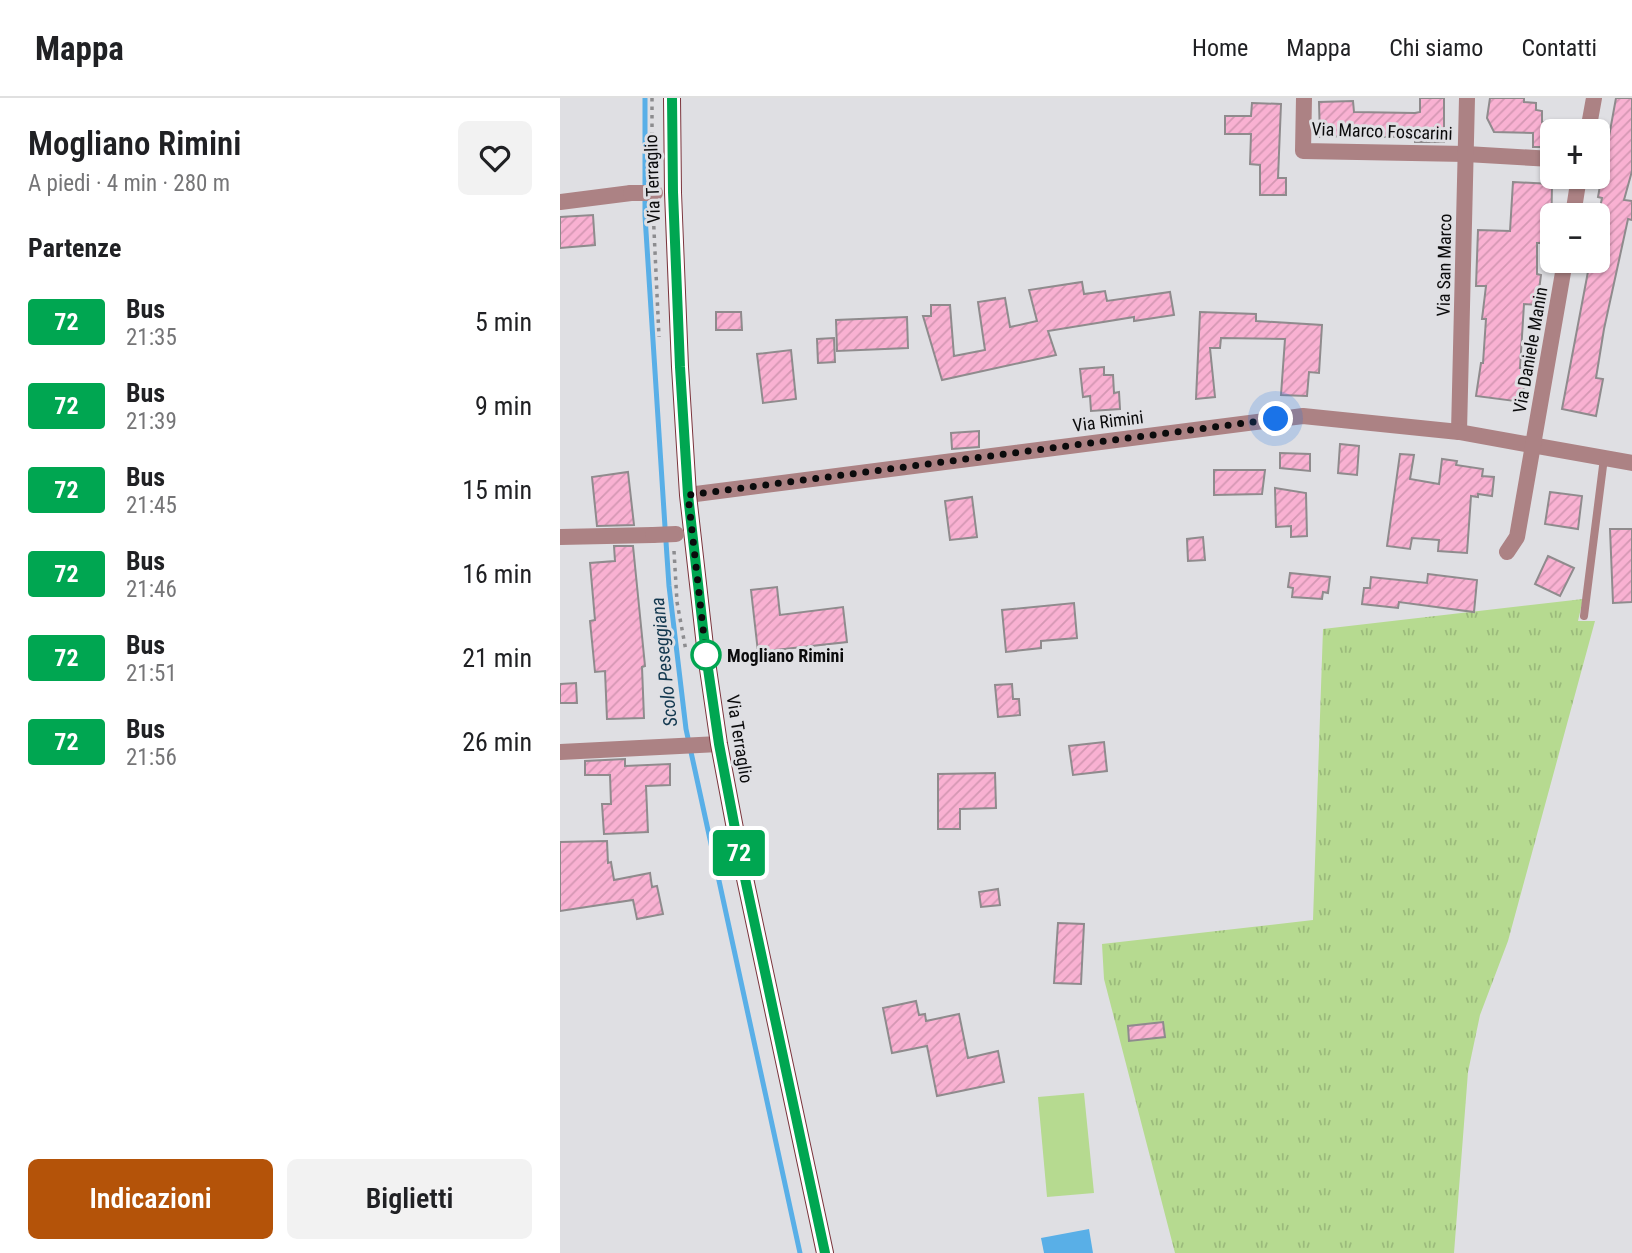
<!DOCTYPE html>
<html lang="it">
<meta charset="utf-8">
<style>
body{margin:0;font-family:"Roboto Condensed",sans-serif;background:#f2f2f2;color:#202124;height:100vh;display:flex;flex-direction:column;font-size:26px;white-space:nowrap}
*{box-sizing:border-box;margin:0}
p{font-size:23px;color:#757577}
.icon{flex:none;width:38px;height:38px;fill:none;stroke:currentColor;stroke-width:2;stroke-linecap:round;stroke-linejoin:round}
.map{position:relative;flex:1;overflow:hidden}
.side{display:flex;flex-direction:column;background:#fff;width:560px}
.side>*{flex:none}
.badge{padding:0 14px;border-radius:5px;font-size:24px;line-height:46px}
.buttons{position:absolute;left:980px;top:21px;display:grid;gap:14px}
.buttons a{display:grid;place-items:center;width:70px;height:70px;border-radius:10px;background:#fff;box-shadow:0 2px 5px #0004;font-size:35px}
.you{position:absolute;width:35px;height:35px;margin:-18px;border:5px solid #fff;border-radius:50%;background:#1a73e8;box-shadow:0 0 0 10px #1a73e833}
.map>.badge{position:absolute;translate:-50% -50%;box-shadow:0 0 0 4px #fff}
h2{padding:0 28px;font-size:26px;line-height:63px}
.round{display:grid;place-items:center;flex:none;width:74px;height:74px;border-radius:10px;background:#f2f2f2}
.head{display:flex;align-items:center;justify-content:space-between;height:119px;padding:0 28px}
h1{font-size:33px;font-weight:600;line-height:52px}
.action{display:flex;gap:14px;margin-top:auto;padding:14px 28px}
.action a{flex:1;height:80px;border-radius:10px;background:#b45309;color:#fff;font-size:28px;font-weight:600;line-height:80px;text-align:center}
.action a+a{background:#f2f2f2;color:#202124}
ul{padding:0;list-style:none}
li{display:flex;align-items:center;gap:21px;height:84px;padding:0 28px}
li div{flex:1}
li b{display:block;font-size:26px}
li em{font-style:normal}
li .badge{min-width:77px;font-weight:700;text-align:center}
header{display:flex;align-items:center;gap:42px;box-sizing:border-box;height:98px;padding:0 35px;background:#fff;border-bottom:2px solid #e0e0e0}
header strong{font-size:33px}
nav{display:flex;gap:38px;margin-inline-start:auto;font-size:24px}
main{display:flex;flex:1;min-height:0}
.map>svg:first-child{display:block}
</style>
<header>
<strong>Mappa</strong>
<nav><a>Home</a><a>Mappa</a><a>Chi siamo</a><a>Contatti</a></nav>
</header>
<main>
<section class="side">
<div class="head"><div><h1>Mogliano Rimini</h1><p>A piedi · 4 min · 280 m</p></div><a class="round"><svg class="icon" aria-label="heart" viewBox="0 0 24 24"><path d="M12 20l-8-8c-3-5 5-10 8-4 3-6 11-1 8 4z"/></svg></a></div>
<h2>Partenze</h2>
<ul>
<li><span class="badge" style="background:#00a651;color:#fff">72</span><div><b>Bus</b><p>21:35</p></div><em>5 min</em></li>
<li><span class="badge" style="background:#00a651;color:#fff">72</span><div><b>Bus</b><p>21:39</p></div><em>9 min</em></li>
<li><span class="badge" style="background:#00a651;color:#fff">72</span><div><b>Bus</b><p>21:45</p></div><em>15 min</em></li>
<li><span class="badge" style="background:#00a651;color:#fff">72</span><div><b>Bus</b><p>21:46</p></div><em>16 min</em></li>
<li><span class="badge" style="background:#00a651;color:#fff">72</span><div><b>Bus</b><p>21:51</p></div><em>21 min</em></li>
<li><span class="badge" style="background:#00a651;color:#fff">72</span><div><b>Bus</b><p>21:56</p></div><em>26 min</em></li>
</ul>
<div class="action"><a>Indicazioni</a><a>Biglietti</a></div>
</section>
<div class="map">
<svg width="1072" height="1155" viewBox="0 0 1072 1155">
<defs>
<pattern id="grass-tufts" width="24" height="20" patternUnits="userSpaceOnUse" patternTransform="scale(1.75)"><rect width="24" height="20" fill="#b6da90"/><path d="M3 7l-1-3M5 7V3M7 7l1-3M15 17l-1-3M17 17v-4M19 17l1-3" fill="none" stroke="#9bba7b"/></pattern>
<pattern id="building-hatch" width="6" height="6" patternUnits="userSpaceOnUse" patternTransform="scale(1.75)"><rect width="6" height="6" fill="#f9b1d2"/><path d="M-1 1l2-2M0 6l6-6M5 7l2-2" fill="none" stroke="#d497b3"/></pattern>
</defs>
<rect width="100%" height="100%" fill="#dfdfe3"/>
<polygon fill="url(#grass-tufts)" points="1023,501 1018,523 1035,523 948,843 920,917 908,974 894,1155 615,1155 544,881 542,846 753,822 763,531"/>
<polygon fill="#b6da90" points="524,995 534,1095 487,1099 478,999"/>
<polygon fill="#59afe7" points="529,1131 533,1155 484,1155 481,1140"/>
<g fill="none" stroke-linecap="round" stroke-linejoin="round">
<polyline stroke="#59afe7" stroke-width="5" points="85,0 85,118 105,429 109,488 126,631 240,1155"/>
</g>
<g fill="url(#building-hatch)" stroke="#8f8b8d" stroke-width="2">
<polygon points="860,0 884,0 884,44 855,44 855,39 812,39 812,37 760,39 759,4 793,3 794,14 855,15 860,14"/>
<polygon points="930,0 964,0 964,4 976,5 976,12 982,13 982,24 992,25 992,49 973,49 973,35 934,34 927,20"/>
<polygon points="1056,0 1072,0 1072,73 1064,102 1072,103 1072,122 1068,121 1044,231 1036,280 1043,281 1036,318 1002,311 1030,163 1038,163 1038,120 1042,100 1038,99"/>
<polygon points="692,5 721,6 718,80 726,80 726,97 700,97 700,67 690,66 691,36 665,36 665,18 691,18"/>
<polygon points="953,84 992,86 991,145 977,145 977,176 981,177 977,207 964,206 960,270 966,270 962,304 916,298 921,265 923,265 926,221 922,221 926,188 916,188 918,132 950,133"/>
<polygon points="33,117 35,147 0,150 0,119"/>
<polygon points="522,184 524,196 545,193 547,203 610,194 614,217 574,223 574,219 488,233 496,257 382,282 363,218 371,218 371,207 390,207 394,258 425,252 418,204 445,200 450,229 477,223 469,192"/>
<polygon points="156,214 181,214 182,232 156,232"/>
<polygon points="640,214 696,216 696,223 762,227 759,275 749,274 747,298 721,297 725,241 661,240 660,250 650,250 655,299 636,301"/>
<polygon points="347,219 348,250 277,253 276,222"/>
<polygon points="274,240 275,264 258,265 257,241"/>
<polygon points="231,252 236,301 203,305 197,256"/>
<polygon points="544,269 544,277 553,277 554,295 559,294 560,311 531,313 530,298 523,299 520,271"/>
<polygon points="419,333 419,349 392,351 391,335"/>
<polygon points="780,346 799,348 797,377 778,375"/>
<polygon points="720,355 750,356 750,373 720,370"/>
<polygon points="840,356 854,357 850,381 879,386 882,361 897,363 896,367 923,371 922,378 934,379 932,398 918,396 918,399 911,398 907,455 878,453 879,442 852,440 850,451 827,448"/>
<polygon points="654,372 705,372 702,396 654,397"/>
<polygon points="68,374 74,427 37,428 32,379"/>
<polygon points="715,390 746,395 747,438 731,439 731,428 716,429"/>
<polygon points="990,394 1022,398 1018,431 985,426"/>
<polygon points="412,399 417,439 390,442 385,403"/>
<polygon points="1050,431 1072,431 1072,504 1053,505"/>
<polygon points="643,439 645,462 628,463 627,441"/>
<polygon points="54,448 73,448 85,568 82,569 84,620 47,621 45,573 35,574 30,523 35,522 30,465 55,463"/>
<polygon points="988,458 1014,470 1000,498 975,486"/>
<polygon points="730,475 770,479 768,495 763,494 762,501 732,499 733,490 728,489"/>
<polygon points="868,476 917,482 914,514 839,504 838,510 802,506 804,490 810,490 811,479 867,485"/>
<polygon points="217,489 220,517 283,509 287,544 198,554 191,492"/>
<polygon points="514,505 517,540 481,543 481,550 446,554 442,512"/>
<polygon points="16,585 17,605 0,605 0,586"/>
<polygon points="452,586 453,601 459,601 460,617 438,619 435,587"/>
<polygon points="544,644 547,673 513,677 509,648"/>
<polygon points="65,661 65,668 110,666 110,687 86,688 88,734 44,736 42,706 51,706 50,677 25,677 25,663"/>
<polygon points="435,675 436,710 400,711 400,731 378,731 378,676"/>
<polygon points="47,743 48,765 51,764 54,782 90,775 92,789 97,788 103,816 77,821 73,802 0,813 0,744"/>
<polygon points="438,791 440,807 421,809 419,794"/>
<polygon points="498,825 524,826 521,886 494,885"/>
<polygon points="356,903 359,917 365,916 366,923 399,916 408,960 438,953 444,984 377,998 367,948 332,955 323,910"/>
<polygon points="603,924 605,939 569,943 568,928"/>
</g>
<g fill="none" stroke-linecap="round" stroke-linejoin="round">
<g stroke="#8c8c8f" stroke-width="3.5" stroke-dasharray="3.5 5" stroke-linecap="butt">
<polyline points="92,0 92,78"/>
<polyline points="93,111 99,239"/>
<polyline points="114,453 117,504 126,553"/>
</g>
<polyline stroke="#ac8284" stroke-width="8" points="1024,518 1044,360"/>
<g stroke="#ac8284" stroke-width="16">
<polyline points="744,0 743,53 906,56 992,61"/>
<polyline points="1028,33 1034,0"/>
<polyline points="0,104 71,95"/>
<polyline points="1013,117 1019,79"/>
<polyline points="899,334 907,0"/>
<polyline points="128,397 743,318 899,334 1072,365"/>
<polyline points="0,439 93,437"/>
<polyline points="947,454 957,439 1005,163"/>
<polyline points="0,654 159,646"/>
</g>
<polyline stroke="#7a333b" stroke-width="18" points="112,0 113,95 120,269 128,397 146,557 159,646 180,757 265,1155"/>
<g stroke="#ac8284" stroke-width="16">
<polyline points="71,95 95,95"/>
<polyline points="93,437 116,436"/>
</g>
</g>
<g fill="none" stroke-linecap="round" stroke-linejoin="round">
<defs>
<polyline id="line" points="112,0 113,94 120,269 128,397 146,557 159,646 180,757 265,1155"/>
</defs>
<use href="#line" stroke="#fff" stroke-width="16"/>
<use href="#line" stroke="#00a651" stroke-width="10"/>
<polyline stroke="#0b0b0c" stroke-width="7" stroke-dasharray="0 12.6" points="146,557 128,397 716,321"/>
</g>
<circle fill="#fff" stroke="#00a651" stroke-width="3.5" cx="146" cy="557" r="14"/>
<g text-anchor="middle" dominant-baseline="central" stroke-width="6" stroke-linejoin="round" paint-order="stroke">
<g font-size="18" fill="#0b0b0c" stroke="#dfdfe3">
<text transform="translate(822 33) rotate(2)">Via Marco Foscarini</text>
<text transform="translate(92 81) rotate(-92)">Via Terraglio</text>
<text transform="translate(884 167) rotate(-89)">Via San Marco</text>
<text transform="translate(970 252) rotate(-80)">Via Daniele Manin</text>
<text transform="translate(548 323) rotate(-7)">Via Rimini</text>
<text transform="translate(180 641) rotate(81)">Via Terraglio</text>
</g>
<g font-size="18" font-weight="bold" fill="#0b0b0c" stroke="#dfdfe3" text-anchor="start">
<text x="167" y="557">Mogliano Rimini</text>
</g>
<g font-size="19" font-style="italic" fill="#13384f" stroke="#dfdfe3">
<text transform="translate(104 564) rotate(-96)">Scolo Peseggiana</text>
</g>
</g>
</svg>
<div class="buttons">
<a>+</a>
<a>−</a>
</div>
<div class="you" style="left:716px;top:321px"></div>
<b class="badge" style="left:179px;top:755px;background:#00a651;color:#fff">72</b>
</div>
</main>
